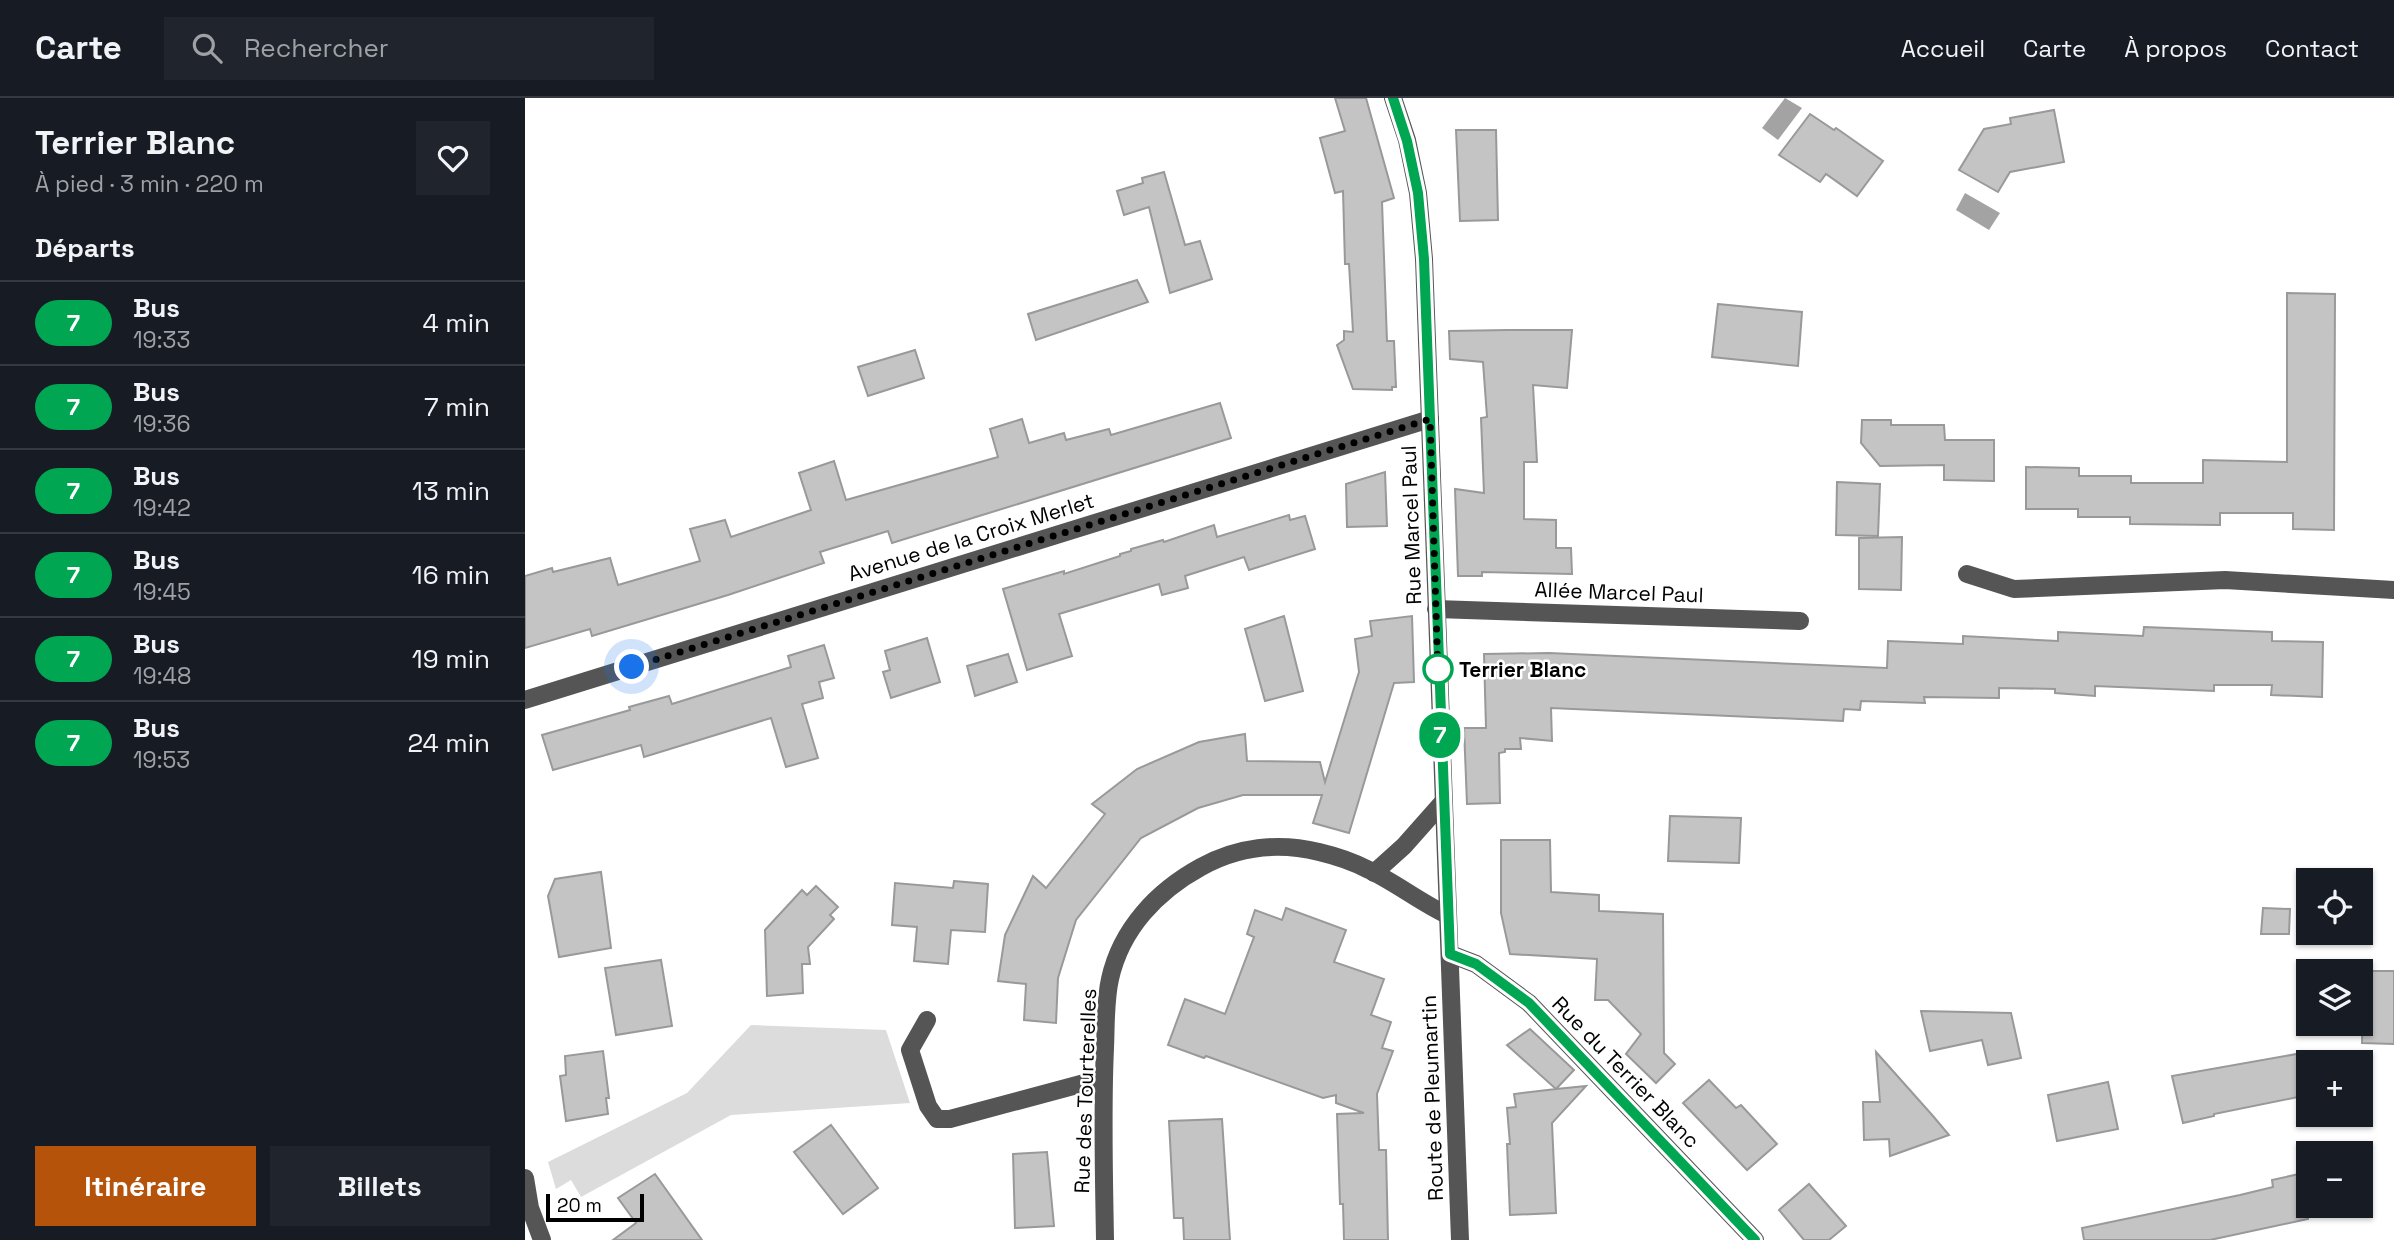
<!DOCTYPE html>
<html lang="fr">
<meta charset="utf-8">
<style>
body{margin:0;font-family:"Space Grotesk",sans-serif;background:#20242c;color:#f1f3f6;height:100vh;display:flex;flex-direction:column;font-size:26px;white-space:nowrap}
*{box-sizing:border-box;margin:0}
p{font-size:23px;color:#9ea1a6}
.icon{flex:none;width:38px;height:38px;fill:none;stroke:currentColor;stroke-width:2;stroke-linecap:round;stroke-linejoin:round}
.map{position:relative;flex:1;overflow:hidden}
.details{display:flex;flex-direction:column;background:#171b24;width:525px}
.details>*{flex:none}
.badge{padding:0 14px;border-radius:23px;font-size:24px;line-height:46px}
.tools{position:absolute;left:1771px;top:770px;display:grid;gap:14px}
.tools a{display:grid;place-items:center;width:77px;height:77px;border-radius:0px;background:#171b24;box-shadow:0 2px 5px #0004;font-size:35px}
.scale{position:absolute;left:21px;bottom:18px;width:98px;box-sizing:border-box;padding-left:7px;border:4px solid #000;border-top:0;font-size:19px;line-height:24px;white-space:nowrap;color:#000;-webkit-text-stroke:5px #fff;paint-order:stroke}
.you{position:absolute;width:35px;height:35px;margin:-18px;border:5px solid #fff;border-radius:50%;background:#1a73e8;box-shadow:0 0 0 10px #1a73e833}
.map>.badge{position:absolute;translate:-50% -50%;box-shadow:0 0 0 4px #fff}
h2{padding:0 35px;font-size:26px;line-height:63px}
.round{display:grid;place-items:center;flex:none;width:74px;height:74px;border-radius:0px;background:#20242c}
.overview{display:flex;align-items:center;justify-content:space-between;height:119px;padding:0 35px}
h1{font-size:33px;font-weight:700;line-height:52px}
.cta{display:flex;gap:14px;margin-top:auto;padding:14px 35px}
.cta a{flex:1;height:80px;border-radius:0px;background:#b45309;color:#fff;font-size:28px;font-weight:700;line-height:80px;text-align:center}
.cta a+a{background:#20242c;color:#f1f3f6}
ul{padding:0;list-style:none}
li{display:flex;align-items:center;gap:21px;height:84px;padding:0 35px;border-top:2px solid #363941}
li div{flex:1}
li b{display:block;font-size:26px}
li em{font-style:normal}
li .badge{min-width:77px;font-weight:700;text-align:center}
header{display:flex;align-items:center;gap:42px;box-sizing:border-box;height:98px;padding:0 35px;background:#171b24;border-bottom:2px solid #363941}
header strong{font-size:33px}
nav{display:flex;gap:38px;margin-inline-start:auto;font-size:24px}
.search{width:490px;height:63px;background:#20242c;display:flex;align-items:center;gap:18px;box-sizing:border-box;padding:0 24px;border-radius:0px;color:#9ea1a6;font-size:26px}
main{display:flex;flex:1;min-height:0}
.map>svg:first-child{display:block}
</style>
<header>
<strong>Carte</strong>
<div class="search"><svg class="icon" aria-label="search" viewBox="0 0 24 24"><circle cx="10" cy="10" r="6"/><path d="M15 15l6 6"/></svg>Rechercher</div>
<nav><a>Accueil</a><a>Carte</a><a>À propos</a><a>Contact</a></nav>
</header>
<main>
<section class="details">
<div class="overview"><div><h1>Terrier Blanc</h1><p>À pied · 3 min · 220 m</p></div><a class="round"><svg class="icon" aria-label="heart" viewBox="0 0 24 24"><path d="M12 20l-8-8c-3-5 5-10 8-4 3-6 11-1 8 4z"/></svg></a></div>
<h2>Départs</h2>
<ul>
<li><span class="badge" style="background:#00a651;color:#fff">7</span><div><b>Bus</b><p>19:33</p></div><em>4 min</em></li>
<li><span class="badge" style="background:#00a651;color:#fff">7</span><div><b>Bus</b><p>19:36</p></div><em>7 min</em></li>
<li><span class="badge" style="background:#00a651;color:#fff">7</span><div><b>Bus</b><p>19:42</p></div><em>13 min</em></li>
<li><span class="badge" style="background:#00a651;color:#fff">7</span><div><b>Bus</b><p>19:45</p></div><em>16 min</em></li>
<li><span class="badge" style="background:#00a651;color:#fff">7</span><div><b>Bus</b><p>19:48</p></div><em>19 min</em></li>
<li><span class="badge" style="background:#00a651;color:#fff">7</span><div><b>Bus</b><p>19:53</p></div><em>24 min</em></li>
</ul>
<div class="cta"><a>Itinéraire</a><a>Billets</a></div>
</section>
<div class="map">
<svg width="1869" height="1142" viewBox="0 0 1869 1142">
<rect width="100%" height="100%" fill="#fff"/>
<polygon fill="#dcdcdc" points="226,927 361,932 385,1005 206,1017 56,1099 46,1082 31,1091 23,1064 162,995"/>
<g fill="#a3a3a3">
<polygon points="1260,0 1277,10 1253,42 1237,30"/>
<polygon points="1440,95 1475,115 1464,132 1431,112"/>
</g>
<g fill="#c4c4c4" stroke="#999" stroke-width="2">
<polygon points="810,0 841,0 869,100 857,104 862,243 869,243 871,289 867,289 867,292 828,291 812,247 819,242 819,233 828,234 824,166 820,166 818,93 810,95 795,40 820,33"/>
<polygon points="1529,12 1539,64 1485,74 1473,94 1434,72 1459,31 1486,26 1485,20"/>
<polygon points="1285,16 1309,32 1311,30 1358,63 1332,98 1301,76 1295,84 1254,57"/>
<polygon points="931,32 971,32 973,122 935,123"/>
<polygon points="639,74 660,147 675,143 687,181 645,195 624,109 599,117 592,93 618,85 617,80"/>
<polygon points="612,182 623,204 511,242 503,216"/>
<polygon points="1762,195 1810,196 1809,432 1768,431 1768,415 1695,415 1695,427 1605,426 1605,419 1553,419 1553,411 1501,411 1501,369 1554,370 1554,378 1606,378 1606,385 1678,385 1678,362 1762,364"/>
<polygon points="1193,206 1277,214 1273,268 1187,259"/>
<polygon points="983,232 1047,232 1042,290 1008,287 1012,364 999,364 999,421 1031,422 1031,450 1046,450 1047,476 957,474 957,478 933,478 930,391 959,395 956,320 962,319 958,264 925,261 924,233"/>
<polygon points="390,252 399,280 343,298 333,269"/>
<polygon points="695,305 706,340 367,445 363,433 295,454 299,465 203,497 67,538 65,531 0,550 0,478 27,470 28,474 85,460 93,487 175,463 165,431 200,422 206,439 286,412 274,375 309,363 321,402 473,359 465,331 497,321 504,345 539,335 541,342 584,331 586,337"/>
<polygon points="1337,322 1366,322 1366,327 1419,327 1420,342 1469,342 1469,383 1419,382 1419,367 1355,368 1336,345"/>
<polygon points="860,374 862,428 822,429 821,386"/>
<polygon points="1312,384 1355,386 1353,438 1311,437"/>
<polygon points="764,417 765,422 780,418 790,451 724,472 719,459 660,478 663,490 637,497 634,486 534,516 547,558 502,572 478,491 539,473 539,476 595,458 595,456 606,453 606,451 638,442 639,444 689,427 692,439"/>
<polygon points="1377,439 1376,492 1334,491 1334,440"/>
<polygon points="759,518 778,593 740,603 720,531"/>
<polygon points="887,518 889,584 869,585 824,735 788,725 797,697 718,697 673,710 616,740 551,822 533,880 531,925 499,922 501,886 473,883 480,837 508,778 521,790 580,716 567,706 612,671 674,644 720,636 722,663 795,664 800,684 834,574 830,541 847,538 845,523"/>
<polygon points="1619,529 1747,534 1747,543 1798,544 1797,599 1746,597 1747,587 1689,587 1689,593 1570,588 1570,598 1530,595 1530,591 1474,590 1474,600 1399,599 1400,605 1336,603 1335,612 1319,611 1318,623 1026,610 1027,643 995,640 996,651 980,651 980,654 974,655 975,705 942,706 939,630 961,630 959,556 1024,555 1362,570 1363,543 1438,546 1438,538 1533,543 1533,534 1618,538"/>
<polygon points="402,540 415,584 366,600 358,574 365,572 360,553"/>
<polygon points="299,547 309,580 294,584 298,600 277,606 293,660 261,669 246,620 119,659 116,647 28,672 17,637 105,612 104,609 144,598 147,606 266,569 263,558"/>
<polygon points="483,556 492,584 450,598 442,568"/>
<polygon points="1145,718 1216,720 1214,765 1143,763"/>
<polygon points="976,742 1025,742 1026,794 1074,797 1074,813 1138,816 1139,955 1150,966 1131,985 1101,956 1116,936 1083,902 1070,902 1072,861 985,856 976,815"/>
<polygon points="76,774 86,850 34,859 23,798 30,781"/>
<polygon points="429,783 463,786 460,834 426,832 423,866 389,863 392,829 367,827 370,785 428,790"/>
<polygon points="291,788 313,809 305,817 309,821 283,849 285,866 277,866 278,895 242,898 240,832 277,792 282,797"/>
<polygon points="761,810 821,832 809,864 859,881 846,917 866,924 857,950 868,953 852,996 854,1052 861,1052 863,1142 819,1142 818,1106 815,1106 812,1016 839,1015 811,1005 811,997 798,1000 681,958 679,960 643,947 660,901 700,916 729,839 722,836 730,812 757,822"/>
<polygon points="1738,810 1765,811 1764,836 1736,836"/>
<polygon points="136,862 147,928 91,937 80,870"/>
<polygon points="1839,873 1869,873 1869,946 1837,945"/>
<polygon points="1396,913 1486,915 1496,960 1463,967 1457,942 1405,953"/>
<polygon points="1005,931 1049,972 1031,991 1061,988 1027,1025 1031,1115 985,1117 982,1046 985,1046 982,1010 991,1009 989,996 1031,991 982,947"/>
<polygon points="78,953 84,1000 81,1000 83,1016 41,1023 35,978 41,977 40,958"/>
<polygon points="1351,954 1408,1018 1424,1037 1365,1058 1364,1041 1339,1042 1338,1004 1355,1004"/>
<polygon points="1783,954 1783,997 1689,1016 1689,1018 1658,1025 1647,978"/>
<polygon points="1184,982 1211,1010 1216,1007 1252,1046 1222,1072 1158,1005"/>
<polygon points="1583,984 1593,1031 1532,1043 1523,997"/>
<polygon points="697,1021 705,1142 659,1142 658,1120 649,1120 644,1023"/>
<polygon points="306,1027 353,1090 318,1116 269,1054"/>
<polygon points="522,1054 529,1128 490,1130 488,1056"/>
<polygon points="1783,1074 1783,1121 1685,1142 1559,1142 1557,1130 1715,1097 1748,1089 1747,1082"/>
<polygon points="130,1076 177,1142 88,1142 111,1125 93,1100"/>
<polygon points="1284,1086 1321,1128 1304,1142 1279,1142 1254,1112"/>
</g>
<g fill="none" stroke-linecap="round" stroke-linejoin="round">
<g stroke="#555" stroke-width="18">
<polyline points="868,0 882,42 893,95 899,161 935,1142"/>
<polyline points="1442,476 1489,491 1700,482 1869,492"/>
<polyline points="911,511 1275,523"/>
<polyline points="0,602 905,321"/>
<polyline points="849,775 879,748 918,704"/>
<polyline points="925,856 951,866 1004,905 1230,1142"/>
<polyline points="402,922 385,952 403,1008 412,1021 425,1021 578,980"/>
<polyline points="0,1080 5,1110 17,1142"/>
<path d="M580 1142C579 1078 577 1014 580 950 581 928 580 903 585 881 596 831 632 793 676 769 712 749 753 744 794 754 811 758 829 764 844 772 871 785 895 804 922 817"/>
</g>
</g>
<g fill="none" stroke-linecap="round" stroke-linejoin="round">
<defs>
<polyline id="line" points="868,0 882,43 893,95 899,161 925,856 951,866 1004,905 1230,1142"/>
</defs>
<use href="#line" stroke="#fff" stroke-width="16"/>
<use href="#line" stroke="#00a651" stroke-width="10"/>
<polyline stroke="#000" stroke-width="7" stroke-dasharray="0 12.6" points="107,569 905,321 913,576 913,571"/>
</g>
<circle fill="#fff" stroke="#00a651" stroke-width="3.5" cx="913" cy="571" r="14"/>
<g text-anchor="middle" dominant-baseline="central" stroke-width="5" stroke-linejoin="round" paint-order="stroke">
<g font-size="21" fill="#000" stroke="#fff">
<text transform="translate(886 427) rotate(-92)">Rue Marcel Paul</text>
<text transform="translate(446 439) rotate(-17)">Avenue de la Croix Merlet</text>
<text transform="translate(1094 494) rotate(2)">Allée Marcel Paul</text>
<text transform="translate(1101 974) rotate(46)">Rue du Terrier Blanc</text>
<text transform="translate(560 993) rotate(-88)">Rue des Tourterelles</text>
<text transform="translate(907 1000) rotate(-92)">Route de Pleumartin</text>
</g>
<g font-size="21" font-weight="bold" fill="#000" stroke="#fff" text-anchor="start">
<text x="934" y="571">Terrier Blanc</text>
</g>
</g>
</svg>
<div class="tools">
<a><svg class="icon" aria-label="locate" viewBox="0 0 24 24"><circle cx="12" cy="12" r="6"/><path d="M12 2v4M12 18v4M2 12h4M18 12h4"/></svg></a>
<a><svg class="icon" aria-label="layers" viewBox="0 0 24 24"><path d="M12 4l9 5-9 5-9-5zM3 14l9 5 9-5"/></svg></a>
<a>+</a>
<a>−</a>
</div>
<div class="scale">20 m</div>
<div class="you" style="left:107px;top:569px"></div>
<b class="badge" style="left:915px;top:637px;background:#00a651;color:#fff">7</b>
</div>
</main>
